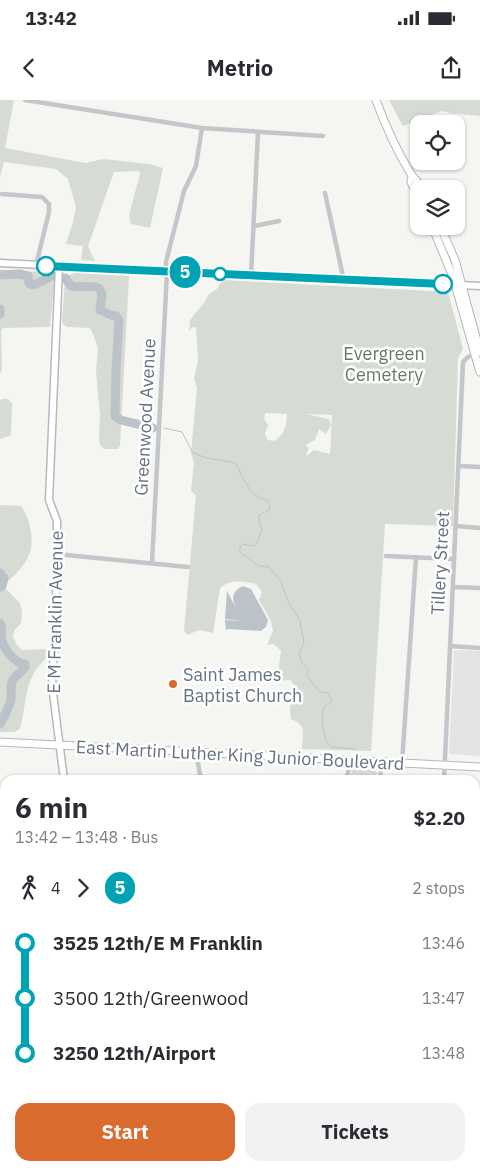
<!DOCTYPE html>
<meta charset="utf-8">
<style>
body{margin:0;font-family:"IBM Plex Sans",sans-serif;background:#f2f2f3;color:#2b2b33;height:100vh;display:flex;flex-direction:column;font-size:19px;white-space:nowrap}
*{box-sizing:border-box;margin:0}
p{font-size:16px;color:#7c7c81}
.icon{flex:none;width:28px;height:28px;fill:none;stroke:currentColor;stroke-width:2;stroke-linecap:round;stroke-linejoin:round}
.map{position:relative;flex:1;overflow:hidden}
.drawer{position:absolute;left:0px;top:675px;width:480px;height:396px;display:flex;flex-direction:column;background:#fff;border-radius:15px 15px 0 0;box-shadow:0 1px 4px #0004}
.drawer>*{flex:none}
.badge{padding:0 10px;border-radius:16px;font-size:18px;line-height:32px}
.controls{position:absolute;left:410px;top:15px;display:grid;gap:10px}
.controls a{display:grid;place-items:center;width:55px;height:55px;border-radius:10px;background:#fff;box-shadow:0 1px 4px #0004;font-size:25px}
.map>.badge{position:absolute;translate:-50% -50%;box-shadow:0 0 0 2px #fff}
.legs{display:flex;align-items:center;gap:8px;height:55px;padding:0 15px;font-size:16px}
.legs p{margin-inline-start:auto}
.overview{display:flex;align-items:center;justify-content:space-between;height:85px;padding:0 15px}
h1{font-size:28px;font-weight:800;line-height:38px}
.action{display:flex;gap:10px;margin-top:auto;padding:10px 15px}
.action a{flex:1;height:58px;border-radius:15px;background:#d96b2f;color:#fff;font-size:20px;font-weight:800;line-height:58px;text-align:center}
.action a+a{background:#f2f2f3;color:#2b2b33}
ul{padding:0 15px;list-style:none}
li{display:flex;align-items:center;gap:18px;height:55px;font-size:19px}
li i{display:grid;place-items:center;width:8px;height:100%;margin:0 6px;background:currentColor}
li i::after{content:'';width:12px;height:12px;margin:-6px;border:4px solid;border-radius:50%;background:#fff}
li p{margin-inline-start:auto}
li:first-child i{background:linear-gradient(#0000 50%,currentColor 0)}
li:last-child i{background:linear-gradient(currentColor 50%,#0000 0)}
.status{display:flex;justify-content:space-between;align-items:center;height:35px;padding:0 25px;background:#fff;direction:ltr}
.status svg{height:14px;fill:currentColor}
header{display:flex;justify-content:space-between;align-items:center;height:65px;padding:0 15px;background:#fff;font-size:22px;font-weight:800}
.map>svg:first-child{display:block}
</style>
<div class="status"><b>13:42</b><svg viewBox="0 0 49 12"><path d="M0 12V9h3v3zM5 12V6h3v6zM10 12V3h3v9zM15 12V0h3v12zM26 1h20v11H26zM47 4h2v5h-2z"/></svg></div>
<header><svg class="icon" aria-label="back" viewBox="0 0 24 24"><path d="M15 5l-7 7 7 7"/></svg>Metrio<svg class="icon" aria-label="share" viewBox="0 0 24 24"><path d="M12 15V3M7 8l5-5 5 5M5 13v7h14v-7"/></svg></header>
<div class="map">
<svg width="480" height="1071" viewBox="0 0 480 1071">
<rect width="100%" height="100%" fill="#f5f5f2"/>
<polygon fill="#e3e4e3" points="454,550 480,551 480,656 449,654"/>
<g fill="#d6dcd3" fill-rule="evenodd">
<polygon points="0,0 14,0 5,48 86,63 103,59 149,64 163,68 150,128 132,124 130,122 129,115 140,74 139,71 114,72 88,146 95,161 81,160 83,146 66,144 73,122 76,107 68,79 56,69 4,62 0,77"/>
<polygon points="389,0 480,0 480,16 449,13 442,11 403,26"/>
<polygon points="0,170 53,173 55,176 50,227 3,228 1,231 2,269 0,274"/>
<polygon points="76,173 129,176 120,346 117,349 104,349 100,345 99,338 100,315 96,271 98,249 94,236 90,228 67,227 63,224 62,220 65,179 69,175"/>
<path d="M223 180 448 192 463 249 458 258 453 426 385 424 371 651 302 649C302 633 308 626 291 619L290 608 296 587 290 580 277 581 281 551 274 544 267 545 273 531 271 521 259 500 262 492 256 484C243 481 230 479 220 488L213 533 200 530 187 535 184 531 196 395 191 391 194 363 191 353 197 288 194 279 198 260 196 227H193L189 231 190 220 204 203 209 194 216 190ZM265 313 287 314C286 326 285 335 274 341L268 340 265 334 268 325 264 319ZM306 314 332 315 330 354 314 350 307 356 306 354 309 348 305 345 315 340 319 329 326 334 331 325 329 319Z"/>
<polygon points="2,299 8,299 12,303 11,335 0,339 0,301"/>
<path d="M0 405 21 406C30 417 35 442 29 455 26 464 13 477 6 483V489L20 503 22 512 21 523 14 531 13 536 16 544 22 550 49 549 48 557C24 575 27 603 20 629L14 632H0Z"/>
<polygon points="353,668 374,668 377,673 376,680 349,680"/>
<polygon points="0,1029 5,1029 5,1066 33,1066 34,1071 0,1071"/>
<polygon points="216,1066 387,1066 393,1071 203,1071"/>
</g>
<path fill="#bbc3c9" d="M243 486 251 489 268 520 266 527 261 531 229 529 226 530 225 520 241 521 225 519 227 491 236 508C232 498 231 492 243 486Z"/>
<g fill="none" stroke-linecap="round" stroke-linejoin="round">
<g stroke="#bbc3c9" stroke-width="1">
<path d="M164 328 182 332 193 353 207 358 231 362 237 365C241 375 247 389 257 396 262 400 266 398 270 404L269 410 259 415V421L262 429 257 443 253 446 243 444 240 447V452L259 466 269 467 281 481 288 501 300 521 304 543 299 554 302 563 308 569 307 576 320 592 328 593 332 602C328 604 324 605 323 610 321 619 323 641 331 647L355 649"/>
<polyline points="361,680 362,674"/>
</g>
<g stroke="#bbc3c9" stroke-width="9">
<path d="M0 175 19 174 28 176 29 183 32 185C40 183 46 178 53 176"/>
<path d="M65 178 71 186C80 188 90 185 99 188L102 194 100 210 111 215 116 216 119 220 116 270 115 316 121 320 153 328"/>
<polyline points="0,209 0,214"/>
<polyline points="0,473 4,478 2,486 0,487"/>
<path d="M0 523C4 529 0 532 1 538 3 548 15 564 25 564V567C21 573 14 576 12 582 10 588 12 593 11 599 11 602 2 622 0 624"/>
</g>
<defs>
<g id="secondary">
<polyline points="0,163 480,186"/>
<polyline points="59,166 49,400 57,421 56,512 52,585 64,680"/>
<polyline points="475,987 480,987"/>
<polyline points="115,1066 116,1071"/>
<polyline points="126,1066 127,1071"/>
<polyline points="395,1066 400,1071"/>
<polyline points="187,1071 202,1066"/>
</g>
<g id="primary">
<path d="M376 0C385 25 397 51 411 74 415 81 418 80 423 89"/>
<polyline points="412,77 411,82 419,99"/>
<polyline points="432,126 453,177 480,272"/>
<polyline points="440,126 455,160 480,252"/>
<polyline points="0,642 480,667"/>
</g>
</defs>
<use href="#secondary" stroke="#b6b9be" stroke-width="9"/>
<use href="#primary" stroke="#b4b8bb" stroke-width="9"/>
<g stroke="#c4c6ca" stroke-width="4.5">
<polyline points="25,0 202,28 323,36"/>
<polyline points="325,93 344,181"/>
<polyline points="2,94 42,97 49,104 49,112 36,165"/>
<polyline points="254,126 279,121"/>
<polyline points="166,172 166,162 184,91 196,66 202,28"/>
<polyline points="251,176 258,32"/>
<polyline points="459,366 480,367"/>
<polyline points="456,426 480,428"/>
<polyline points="56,454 188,467"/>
<polyline points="386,456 454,459"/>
<polyline points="152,463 167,172"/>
<polyline points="453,487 480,488"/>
<polyline points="450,546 480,548"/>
<polyline points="196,652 201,680"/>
<polyline points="402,663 416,457"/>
<polyline points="346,680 351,661"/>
<polyline points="379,680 383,662"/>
<polyline points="444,680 463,262 468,257 475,254"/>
<polyline points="475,763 480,763"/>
<polyline points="0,764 5,763"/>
<polyline points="475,827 480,828"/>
<polyline points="0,891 5,890"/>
<polyline points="0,975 5,977"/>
</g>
<use href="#secondary" stroke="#fff" stroke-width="6"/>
<use href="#primary" stroke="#fff" stroke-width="7"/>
</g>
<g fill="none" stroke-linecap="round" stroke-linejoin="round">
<defs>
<polyline id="line-1" points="46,166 443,184"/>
</defs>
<use href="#line-1" stroke="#fff" stroke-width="11"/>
<use href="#line-1" stroke="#00a3b4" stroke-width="8"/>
</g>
<g fill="#fff" stroke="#00a3b4" stroke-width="2.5">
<circle cx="46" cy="166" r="9"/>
<circle cx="220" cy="174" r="6"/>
<circle cx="443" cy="184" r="9"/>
</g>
<circle fill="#d96b2f" stroke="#fff" stroke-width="2" cx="173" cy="584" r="5"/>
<g text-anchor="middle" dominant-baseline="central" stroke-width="5" stroke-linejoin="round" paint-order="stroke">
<g font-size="18" fill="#667964" stroke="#fff">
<text x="384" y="253">Evergreen<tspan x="384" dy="21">Cemetery</tspan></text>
</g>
<g font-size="18" fill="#667281" stroke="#fff">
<text transform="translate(145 317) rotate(-87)">Greenwood Avenue</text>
<text transform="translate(440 463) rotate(-87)">Tillery Street</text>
<text transform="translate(55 512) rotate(-89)">E M Franklin Avenue</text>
<text transform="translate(240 655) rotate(3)">East Martin Luther King Junior Boulevard</text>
</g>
<g font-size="18" fill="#667281" stroke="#fff" text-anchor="start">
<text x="183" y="574">Saint James<tspan x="183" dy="21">Baptist Church</tspan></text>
</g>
</g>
</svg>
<div class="controls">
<a><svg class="icon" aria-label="locate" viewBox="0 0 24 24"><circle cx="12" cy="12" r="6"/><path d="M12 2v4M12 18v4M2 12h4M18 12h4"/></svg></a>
<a><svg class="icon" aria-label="layers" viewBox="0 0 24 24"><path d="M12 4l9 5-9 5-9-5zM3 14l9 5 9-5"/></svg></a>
</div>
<b class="badge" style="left:185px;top:172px;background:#00a3b4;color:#fff">5</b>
<section class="drawer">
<div class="overview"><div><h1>6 min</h1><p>13:42 – 13:48 · Bus</p></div><b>$2.20</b></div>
<div class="legs"><svg class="icon" aria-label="walk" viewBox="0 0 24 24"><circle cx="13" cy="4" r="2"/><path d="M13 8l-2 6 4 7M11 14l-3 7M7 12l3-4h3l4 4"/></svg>4<svg class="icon" aria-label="forward" viewBox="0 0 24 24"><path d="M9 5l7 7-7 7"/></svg><b class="badge" style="background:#00a3b4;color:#fff">5</b><p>2 stops</p></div>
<ul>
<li><i style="color:#00a3b4"></i><b>3525 12th/E M Franklin</b><p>13:46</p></li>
<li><i style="color:#00a3b4"></i><span>3500 12th/Greenwood</span><p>13:47</p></li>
<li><i style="color:#00a3b4"></i><b>3250 12th/Airport</b><p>13:48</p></li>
</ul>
<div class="action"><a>Start</a><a>Tickets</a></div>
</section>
</div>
